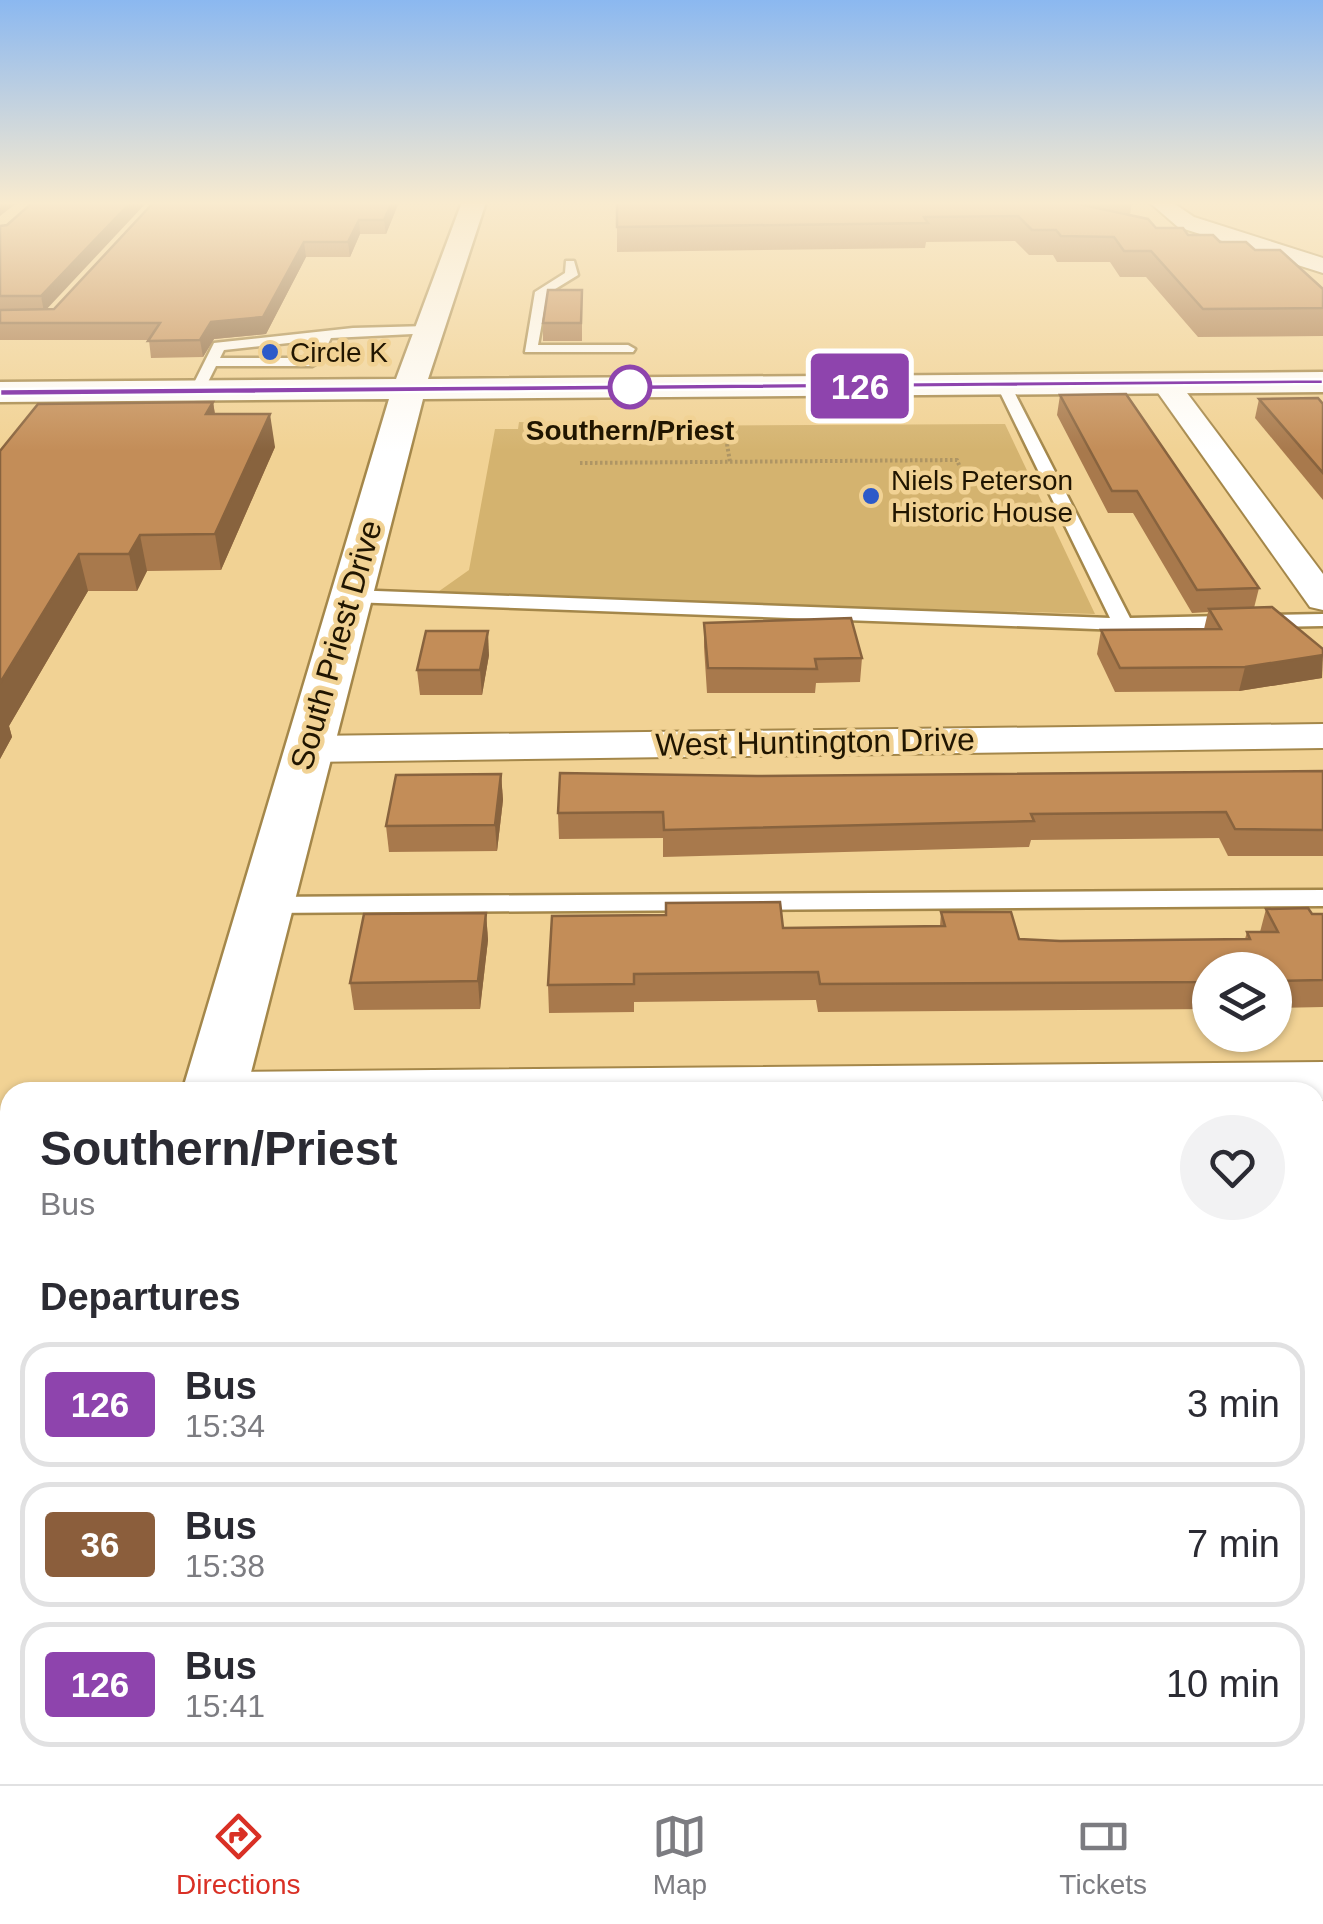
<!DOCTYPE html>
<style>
body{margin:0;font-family:Arial,sans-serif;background:#f2f2f3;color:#2b2b33;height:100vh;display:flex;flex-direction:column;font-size:38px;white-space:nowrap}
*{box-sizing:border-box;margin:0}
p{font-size:32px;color:#7c7c81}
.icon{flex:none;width:55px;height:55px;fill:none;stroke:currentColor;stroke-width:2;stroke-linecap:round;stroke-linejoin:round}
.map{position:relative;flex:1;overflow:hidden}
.side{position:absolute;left:0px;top:1082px;width:1325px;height:702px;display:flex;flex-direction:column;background:#fff;border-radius:30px 30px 0 0;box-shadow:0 2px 8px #0004}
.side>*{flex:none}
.badge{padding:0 20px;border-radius:8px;font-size:35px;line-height:65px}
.buttons{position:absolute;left:1192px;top:952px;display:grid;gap:20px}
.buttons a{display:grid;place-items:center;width:100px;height:100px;border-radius:50%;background:#fff;box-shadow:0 2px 8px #0004;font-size:50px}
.map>.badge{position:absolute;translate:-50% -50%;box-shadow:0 0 0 5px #fff}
h2{padding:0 40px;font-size:38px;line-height:90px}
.round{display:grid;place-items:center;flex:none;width:105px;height:105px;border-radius:52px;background:#f2f2f3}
.overview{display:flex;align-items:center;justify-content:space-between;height:170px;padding:0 40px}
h1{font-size:48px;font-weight:700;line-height:75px}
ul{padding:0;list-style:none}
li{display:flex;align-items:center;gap:30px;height:125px;margin:0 20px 15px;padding:0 20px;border:5px solid #e1e1e2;border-radius:30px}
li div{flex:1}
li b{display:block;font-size:38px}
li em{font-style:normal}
li .badge{min-width:110px;font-weight:700;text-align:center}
.tabs{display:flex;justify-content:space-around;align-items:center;height:140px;border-top:2px solid #e1e1e2;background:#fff;font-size:28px;color:#7c7c81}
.tabs a{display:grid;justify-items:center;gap:5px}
.tabs .current{color:#d93025}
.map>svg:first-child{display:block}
</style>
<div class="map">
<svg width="1323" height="1784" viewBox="0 0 1323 1784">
<rect width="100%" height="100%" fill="#f1d294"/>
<polygon fill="#d4b36f" points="519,422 626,426 1005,424 1095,614 435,594 469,570 495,429 518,429"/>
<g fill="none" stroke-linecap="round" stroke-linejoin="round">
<defs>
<g id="lane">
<polygon points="566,261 574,261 578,275 547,294 538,345 628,345 635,349 633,352 525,352 535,292 565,273"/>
<path d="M428 326 433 327V333L331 338 319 362 312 366H216L202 394 190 391 214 343 353 328ZM316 340 307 358H220L224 350Z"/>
<polygon points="1003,380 1010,384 1130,618 1323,614 1323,626 1123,630 350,602 340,596 350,590 1110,618 996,384"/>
<polygon points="1323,890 1323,906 264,913 251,905 264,897"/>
<rect x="1315" y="1340" width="8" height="28"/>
</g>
<g id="street">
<polygon points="1149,202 1172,202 1194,217 1323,258 1323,273 1178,227"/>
<polygon points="1165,375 1175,377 1323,574 1323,610 1310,607 1151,383"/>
<polygon points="1323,724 1323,748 307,762 292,758 286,749 292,740 307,736"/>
<polygon points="1323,1062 1323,1100 1315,1100 1315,1092 187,1091 196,1077 215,1072"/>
</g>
<g id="secondary">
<polygon points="462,202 486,202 428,379 1323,372 1323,392 423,399 246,1092 182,1092 389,399 0,402 0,382 396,379"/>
<polygon points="10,1737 10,1775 80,1775 78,1784 0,1784 0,1742"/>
</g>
</defs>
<use href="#lane" stroke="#a4874a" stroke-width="5"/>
<use href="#street" stroke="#a4874a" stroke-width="4"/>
<use href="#secondary" stroke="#a4874a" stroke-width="5"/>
<g stroke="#ae9564" stroke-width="4" stroke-dasharray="2.5 2.5" stroke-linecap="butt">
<polyline points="694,420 698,436"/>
<polyline points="727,444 730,462"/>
<polyline points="580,463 957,460 959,465"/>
</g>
<use href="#lane" fill="#fff" fill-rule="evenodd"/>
<use href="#street" fill="#fff" fill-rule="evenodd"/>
<use href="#secondary" fill="#fff" fill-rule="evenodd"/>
</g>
<g fill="#a8794c">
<polygon points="154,202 399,202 386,234 360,234 350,257 306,257 266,334 214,339 203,357 151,358 149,340 0,340 0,226 7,225 47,309 54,309"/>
<polygon points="617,202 1132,202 1130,215 1156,228 1255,250 1323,289 1323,336 1198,337 1146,277 1120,277 1110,262 1057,262 1053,255 1029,255 1015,241 926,242 925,248 617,252"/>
<polygon points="582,290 582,341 543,341 543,323"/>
<polygon points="1060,395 1259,588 1254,608 1322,678 1239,691 1115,692 1097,654 1101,630 1204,629 1208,612 1192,613 1133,513 1108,513 1057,415"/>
<polygon points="1259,399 1323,404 1323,500 1255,418"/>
<polygon points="213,402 215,414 275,447 221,570 147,571 137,591 88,591 9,726 12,737 0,759 0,451"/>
<polygon points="704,623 862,658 860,682 816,683 815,693 707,693 704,647"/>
<polygon points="489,655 482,695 420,695 417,670"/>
<polygon points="1323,771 1323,856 1228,856 1219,838 1031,840 1029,847 663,857 663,838 559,839 558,813 757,776"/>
<polygon points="501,774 503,800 497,851 389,852 386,826"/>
<polygon points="1266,909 1323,914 1323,1007 1275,1008 1275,970 1210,970 1210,1009 818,1012 816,1000 634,1002 634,1012 549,1013 548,985 783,928 940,926 941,912 1019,939 1060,941 1245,939 1247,932 1260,932"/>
<polygon points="486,913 488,940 480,1009 354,1010 350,983"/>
<rect x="1315" y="1145" width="8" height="120"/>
<polygon points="1315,1459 1323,1464 1323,1784 843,1784 842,1775 1315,1775"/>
</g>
<g fill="#88633e">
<polygon points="0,202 18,202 0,216"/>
<polygon points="131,202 147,202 44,312 41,296"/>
<polygon points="392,202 399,202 386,234 384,220"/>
<polygon points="359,220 360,234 350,257 348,242"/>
<polygon points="304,242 306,257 266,334 214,339 203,357 200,340 211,322"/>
<polygon points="213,402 218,435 206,414"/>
<polygon points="270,414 275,447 221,570 215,534"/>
<polygon points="140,535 147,571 137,591 129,554"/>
<polygon points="79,554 88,591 9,726 12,737 0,759 0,683"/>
<polygon points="488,631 489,655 482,695 480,670"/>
<polygon points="1323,655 1322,678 1239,691 1245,667"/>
<polygon points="501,774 503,800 497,851 495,825"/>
<polygon points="486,913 488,940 480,1009 478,981"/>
</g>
<g fill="#c38d58" stroke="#88633e" stroke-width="2.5">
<polygon points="33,202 131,202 41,296 0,296 0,226 7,225"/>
<polygon points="154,202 392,202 384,220 359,220 348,242 304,242 263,317 211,322 200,340 148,341 160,323 0,323 0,310 54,309"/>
<polygon points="617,202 1069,202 1148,219 1156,228 1183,228 1188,235 1213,235 1220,242 1246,242 1255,250 1280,250 1323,289 1323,308 1203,309 1151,251 1124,251 1114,237 1061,236 1056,230 1032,230 1018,216 924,217 928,223 617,227"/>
<polygon points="548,290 582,290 581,323 543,323"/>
<polygon points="1126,394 1259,588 1197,590 1137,491 1112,491 1060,395"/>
<polygon points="1318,398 1323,404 1323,473 1259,399"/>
<polygon points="213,402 206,414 270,414 215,534 140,535 129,554 79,554 0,683 0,451 38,404"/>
<polygon points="1272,607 1323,649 1323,655 1245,667 1120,668 1101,630 1221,629 1209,609"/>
<polygon points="851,618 862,658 815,659 817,669 708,668 704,623"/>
<polygon points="426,631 488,631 480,670 417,670"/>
<polygon points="1323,771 1323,830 1235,829 1226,812 1031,814 1034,821 664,830 663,812 558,813 560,773 757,776"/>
<polygon points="501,774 495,825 386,826 396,775"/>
<polygon points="780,902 783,928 945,926 941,912 1011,912 1019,939 1060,941 1250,939 1247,932 1278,932 1266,909 1308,908 1312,914 1323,914 1323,980 1275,981 1275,970 1210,970 1210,982 820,984 818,972 634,974 634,984 548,985 552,916 666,915 666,903"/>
<polygon points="486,913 478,981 350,983 364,914"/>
<rect x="1315" y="1145" width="8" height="91"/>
<polygon points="1315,1459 1323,1464 1323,1571 1315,1571"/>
<polygon points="1315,1579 1323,1602 1323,1784 861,1784 860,1775 1315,1775"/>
<polygon points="224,1775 601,1775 601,1784 222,1784"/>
</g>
<linearGradient id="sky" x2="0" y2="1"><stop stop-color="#8bb8f0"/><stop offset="0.45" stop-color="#f9ebcf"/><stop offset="1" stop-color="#f9ebcf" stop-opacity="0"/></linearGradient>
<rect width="1323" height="451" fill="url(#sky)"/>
<polygon fill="#8e44ad" stroke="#fff" stroke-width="2.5" points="1323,379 1323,384 0,396 0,389"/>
<g fill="#2d5ac9" stroke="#f1d294" stroke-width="4">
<circle cx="270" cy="352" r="10"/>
<circle cx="871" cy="496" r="10"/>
</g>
<circle fill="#fff" stroke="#8e44ad" stroke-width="5" cx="630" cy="387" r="20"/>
<g text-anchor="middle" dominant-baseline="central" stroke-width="9" stroke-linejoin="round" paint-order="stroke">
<g font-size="28" fill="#201500" stroke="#f1d294" text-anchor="start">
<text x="290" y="352">Circle K</text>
<text x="891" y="480">Niels Peterson<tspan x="891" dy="32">Historic House</tspan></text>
</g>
<g font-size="28" font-weight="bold" fill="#201500" stroke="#f1d294">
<text x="630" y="430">Southern/Priest</text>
</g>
<g font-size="32" fill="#201500" stroke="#f1d294">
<text transform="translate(336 645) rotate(-74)">South Priest Drive</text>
<text transform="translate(815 742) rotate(-1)">West Huntington Drive</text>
</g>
</g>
</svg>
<div class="buttons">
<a><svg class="icon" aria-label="layers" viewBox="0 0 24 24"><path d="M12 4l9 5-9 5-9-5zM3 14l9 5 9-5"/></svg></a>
</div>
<b class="badge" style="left:860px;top:386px;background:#8e44ad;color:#fff">126</b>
<section class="side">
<div class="overview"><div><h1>Southern/Priest</h1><p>Bus</p></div><a class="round"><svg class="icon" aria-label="heart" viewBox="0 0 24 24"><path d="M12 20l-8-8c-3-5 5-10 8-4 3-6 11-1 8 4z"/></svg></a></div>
<h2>Departures</h2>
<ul>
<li><span class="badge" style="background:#8e44ad;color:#fff">126</span><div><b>Bus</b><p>15:34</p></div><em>3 min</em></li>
<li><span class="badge" style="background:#8b5e3c;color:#fff">36</span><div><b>Bus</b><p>15:38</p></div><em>7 min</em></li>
<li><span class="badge" style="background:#8e44ad;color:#fff">126</span><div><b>Bus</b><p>15:41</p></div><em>10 min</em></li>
</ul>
</section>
</div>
<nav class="tabs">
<a class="current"><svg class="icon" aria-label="directions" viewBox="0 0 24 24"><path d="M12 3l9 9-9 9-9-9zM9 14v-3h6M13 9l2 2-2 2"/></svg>Directions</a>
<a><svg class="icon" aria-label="map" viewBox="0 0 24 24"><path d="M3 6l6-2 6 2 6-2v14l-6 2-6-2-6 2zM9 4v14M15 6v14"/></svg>Map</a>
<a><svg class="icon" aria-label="tickets" viewBox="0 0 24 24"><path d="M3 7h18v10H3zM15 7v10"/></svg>Tickets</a>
</nav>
